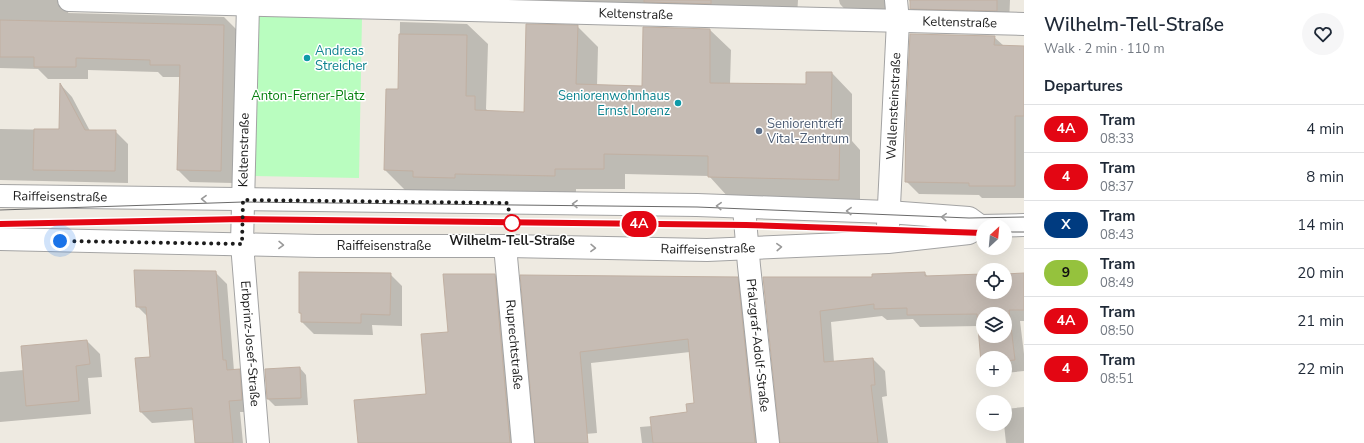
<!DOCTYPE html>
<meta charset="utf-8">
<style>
body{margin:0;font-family:"Nunito Sans",sans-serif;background:#f6f6f7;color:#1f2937;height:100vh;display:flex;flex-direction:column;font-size:15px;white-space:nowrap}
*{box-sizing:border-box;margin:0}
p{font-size:13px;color:#747a83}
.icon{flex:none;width:22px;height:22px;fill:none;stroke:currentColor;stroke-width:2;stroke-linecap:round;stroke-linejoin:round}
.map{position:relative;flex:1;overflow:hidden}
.drawer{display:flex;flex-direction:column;background:#fff;width:340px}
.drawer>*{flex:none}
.badge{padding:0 8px;border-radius:13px;font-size:14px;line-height:26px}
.needle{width:26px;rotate:26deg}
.buttons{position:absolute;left:976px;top:219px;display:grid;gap:8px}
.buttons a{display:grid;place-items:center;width:36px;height:36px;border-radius:50%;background:#fff;box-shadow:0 4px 16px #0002;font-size:20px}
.you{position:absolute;width:20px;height:20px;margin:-10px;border:3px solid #fff;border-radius:50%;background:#1a73e8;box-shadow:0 0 0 6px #1a73e833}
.map>.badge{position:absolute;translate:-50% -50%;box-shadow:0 0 0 2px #fff}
h2{padding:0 20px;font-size:15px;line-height:36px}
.round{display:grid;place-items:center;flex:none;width:42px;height:42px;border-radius:21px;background:#f6f6f7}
.overview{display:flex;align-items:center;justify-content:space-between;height:68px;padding:0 20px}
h1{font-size:19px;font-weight:600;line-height:30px}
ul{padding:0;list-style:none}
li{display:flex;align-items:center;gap:12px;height:48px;padding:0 20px;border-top:1px solid #e0e1e3}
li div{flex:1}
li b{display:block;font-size:15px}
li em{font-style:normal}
li .badge{min-width:44px;font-weight:700;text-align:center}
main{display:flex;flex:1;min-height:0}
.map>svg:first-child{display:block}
</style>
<main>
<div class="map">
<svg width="1024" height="443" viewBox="0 0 1024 443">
<rect width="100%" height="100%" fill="#eeeae1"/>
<polygon fill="#b9fdbf" points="257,14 362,17 359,178 253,176"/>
<g fill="#0003" fill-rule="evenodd">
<polygon points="0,0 81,0 71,6 68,13 224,17 237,30 233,183 190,182 178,170 180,77 163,77 158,72 88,70 88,79 48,79 38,69 0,68"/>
<polygon points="404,0 798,0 797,17"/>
<polygon points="839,0 908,0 902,2 897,7 852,17 840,4"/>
<polygon points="909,0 1010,0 1009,23 924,21 911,8 911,4"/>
<polygon points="400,22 467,24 488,44 486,109 489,112 525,113 577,26 598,47 597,86 643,87 710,30 731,50 730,84 807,85 832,73 852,94 852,141 860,150 860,200 729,198 709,176 625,174 625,189 576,189 576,196 406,191 385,170 399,90"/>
<polygon points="994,37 1004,46 1024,47 1024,198 982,198 979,195 919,194 906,181"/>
<polygon points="61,85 72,97 90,131 115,131 128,144 128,183 0,180 0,129 60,130"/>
<polygon points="215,272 227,284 234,371 239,370 251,382 253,412 240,412 243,443 196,443 194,420 152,423 141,412 151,358 148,317 137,306"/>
<path d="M925 273 928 277 983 275V292H1005V275H1024V321H1020L1024 354V371L1005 373V358H983V364L982 363 979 326 920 327 913 319 887 320 882 316 831 322 834 362 873 359 885 371 887 396 882 397 888 443H781L764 278H873ZM983 314H1005V336H983Z"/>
<polygon points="390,274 402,286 402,326 372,325 373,335 314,334 302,322 302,315 300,313"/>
<polygon points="495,275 506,287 521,443 360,443 427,395 449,333"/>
<polygon points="521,276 737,278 749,290 765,443 642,443 640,427 652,426 688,413 695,404 690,352 591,363 597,433 585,434 586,443 536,443"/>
<polygon points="87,341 100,354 102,377 88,378 91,414 0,422 0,372 24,370"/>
<polygon points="300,368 306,375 308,405 275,406 268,399"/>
<polygon points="1024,407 1024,443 1006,443 1004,424 1005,424 1005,409"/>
</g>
<g fill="#c6bcb4" stroke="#c1b0a2" fill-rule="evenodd">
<polygon points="644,0 711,0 711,4 644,2"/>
<polygon points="910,0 997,0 997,11 910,9"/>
<polygon points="0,20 224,25 221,171 177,170 180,65 150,65 150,60 76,58 76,67 34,67 34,57 0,57"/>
<polygon points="526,24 578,25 576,84 642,86 643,27 710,29 710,83 806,84 806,72 832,72 831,128 840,128 839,180 708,177 708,156 604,154 604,169 555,169 555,176 455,174 455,178 413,177 413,171 384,170 386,89 398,89 399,34 467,35 466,96 475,96 475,110 524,112"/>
<polygon points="910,34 995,36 994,45 1024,46 1024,116 1015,116 1015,186 969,186 969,183 905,182 906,116"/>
<polygon points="60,83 85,130 116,130 115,171 33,170 34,129 59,129"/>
<polygon points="134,270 216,271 223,360 226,360 227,370 240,369 242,400 229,401 233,443 195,443 192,408 140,412 135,358 150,357 146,307 136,307"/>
<polygon points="299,272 391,273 390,315 361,314 361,323 301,322 301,313 299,313"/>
<path d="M925 272V276L983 274V292H1005V274L1024 273V310H1009L1015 360 1005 361V358H983V363H981L977 314 907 315V308L874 309V304L820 311 824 362 873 358 875 385H871L878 443H780L763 277H872V274ZM983 314H1005V336H983Z"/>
<polygon points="443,274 495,274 510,443 358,443 354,400 426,394 421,334 448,332"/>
<polygon points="520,275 738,277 755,443 653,443 650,417 687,412 686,404 694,403 688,339 580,352 588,443 535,443"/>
<polygon points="87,340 90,364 76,366 79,401 26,406 21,346"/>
<polygon points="300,367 301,398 267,399 265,369"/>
</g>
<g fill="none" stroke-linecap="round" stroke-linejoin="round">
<defs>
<g id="minor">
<path id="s1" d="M69 0 1024 24"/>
<path id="s2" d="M248 5 242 244 258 443"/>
<path id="s3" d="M0 196 697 205 888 212 969 218 980 226"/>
<path id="s4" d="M744 208 749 266 768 443"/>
<path id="s5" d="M888 226 898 21 896 0"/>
<path id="s6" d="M0 239 317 246H505L707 250 888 242 969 233 980 226 1024 225"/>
<path id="s7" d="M505 246 523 443"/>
</g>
</defs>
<use href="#minor" stroke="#a3a3a3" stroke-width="24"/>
<use href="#minor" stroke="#fff" stroke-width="22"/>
<g stroke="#6a6a6a" stroke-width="1">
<polyline points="0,210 243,202 697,207 969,218 1024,217"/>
<polyline points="0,224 242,219 746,225 983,233"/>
<polyline points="1005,232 1024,232"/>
</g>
</g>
<defs><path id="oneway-chevron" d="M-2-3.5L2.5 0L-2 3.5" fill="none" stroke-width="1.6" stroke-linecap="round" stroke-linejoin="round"/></defs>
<g stroke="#999">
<use href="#oneway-chevron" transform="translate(204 199) rotate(-179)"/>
<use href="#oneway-chevron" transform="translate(575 204) rotate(-179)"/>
<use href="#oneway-chevron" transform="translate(719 206) rotate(-177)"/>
<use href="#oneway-chevron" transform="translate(849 211) rotate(-178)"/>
<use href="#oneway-chevron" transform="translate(944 217) rotate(-176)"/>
<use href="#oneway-chevron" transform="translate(281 245) rotate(1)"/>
<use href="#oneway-chevron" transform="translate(779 247) rotate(-3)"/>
<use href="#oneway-chevron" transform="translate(593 248) rotate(1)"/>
</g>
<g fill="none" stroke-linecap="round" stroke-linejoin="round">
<defs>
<polyline id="line" points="0,224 242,219 746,225 983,233"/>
</defs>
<use href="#line" stroke="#fff" stroke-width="9"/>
<use href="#line" stroke="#e30613" stroke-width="6"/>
<polyline stroke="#1c1c1c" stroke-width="4" stroke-dasharray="0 7.2" points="60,241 242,244 243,200 507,203 512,223"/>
</g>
<g fill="#0f9aa8" stroke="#fff" stroke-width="1.5">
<circle cx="307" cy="58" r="4"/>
<circle cx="678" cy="103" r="4"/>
</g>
<circle fill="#5c6f8a" stroke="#fff" stroke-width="1.5" cx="759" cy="131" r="4"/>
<circle fill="#fff" stroke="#e30613" stroke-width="2" cx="512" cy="223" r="8"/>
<g text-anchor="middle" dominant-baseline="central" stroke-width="3" stroke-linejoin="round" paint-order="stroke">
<g font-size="13" fill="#1c1c1c" stroke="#fff">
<text stroke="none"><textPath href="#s1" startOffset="567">Keltenstraße</textPath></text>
<text stroke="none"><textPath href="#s1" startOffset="891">Keltenstraße</textPath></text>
<text stroke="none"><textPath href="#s5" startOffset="120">Wallensteinstraße</textPath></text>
<text transform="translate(244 150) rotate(-89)">Keltenstraße</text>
<text stroke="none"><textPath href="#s3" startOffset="60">Raiffeisenstraße</textPath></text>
<text stroke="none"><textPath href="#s6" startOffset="384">Raiffeisenstraße</textPath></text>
<text stroke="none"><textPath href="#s6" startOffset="708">Raiffeisenstraße</textPath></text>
<text stroke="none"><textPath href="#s2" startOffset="339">Erbprinz-Josef-Straße</textPath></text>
<text stroke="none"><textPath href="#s7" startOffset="99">Ruprechtstraße</textPath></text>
<text stroke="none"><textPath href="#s4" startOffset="138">Pfalzgraf-Adolf-Straße</textPath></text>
</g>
<g font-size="13" fill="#0d838f" stroke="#fff" text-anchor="start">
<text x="315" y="51">Andreas<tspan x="315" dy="15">Streicher</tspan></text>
<text x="670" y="96" text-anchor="end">Seniorenwohnhaus<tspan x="670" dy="15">Ernst Lorenz</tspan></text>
</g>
<g font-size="13" fill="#04800e" stroke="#fff">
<text x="308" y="96">Anton-Ferner-Platz</text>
</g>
<g font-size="13" fill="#4e5e75" stroke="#fff" text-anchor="start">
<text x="767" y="124">Seniorentreff<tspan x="767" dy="15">Vital-Zentrum</tspan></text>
</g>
<g font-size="13" font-weight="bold" fill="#1c1c1c" stroke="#fff">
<text x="512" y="241">Wilhelm-Tell-Straße</text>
</g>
</g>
</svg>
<div class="buttons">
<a><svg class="needle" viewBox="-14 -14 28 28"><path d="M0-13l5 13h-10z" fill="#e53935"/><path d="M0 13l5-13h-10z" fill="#747a83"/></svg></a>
<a><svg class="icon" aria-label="locate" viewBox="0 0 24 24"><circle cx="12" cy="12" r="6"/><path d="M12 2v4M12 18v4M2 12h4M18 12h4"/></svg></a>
<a><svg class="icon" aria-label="layers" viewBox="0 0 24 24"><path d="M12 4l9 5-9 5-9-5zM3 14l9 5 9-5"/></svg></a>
<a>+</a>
<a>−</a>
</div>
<div class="you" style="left:60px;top:241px"></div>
<b class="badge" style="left:639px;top:224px;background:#e30613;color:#fff">4A</b>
</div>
<section class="drawer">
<div class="overview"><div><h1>Wilhelm-Tell-Straße</h1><p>Walk · 2 min · 110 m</p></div><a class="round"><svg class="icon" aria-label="heart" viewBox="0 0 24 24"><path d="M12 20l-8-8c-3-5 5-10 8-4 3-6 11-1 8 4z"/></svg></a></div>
<h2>Departures</h2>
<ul>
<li><span class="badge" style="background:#e30613;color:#fff">4A</span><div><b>Tram</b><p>08:33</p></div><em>4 min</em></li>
<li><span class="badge" style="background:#e30613;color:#fff">4</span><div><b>Tram</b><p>08:37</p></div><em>8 min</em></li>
<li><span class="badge" style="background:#003b80;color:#fff">X</span><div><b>Tram</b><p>08:43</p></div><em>14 min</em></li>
<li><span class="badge" style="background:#95c23d;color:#111">9</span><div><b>Tram</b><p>08:49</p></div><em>20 min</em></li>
<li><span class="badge" style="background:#e30613;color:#fff">4A</span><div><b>Tram</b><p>08:50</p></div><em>21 min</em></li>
<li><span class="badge" style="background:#e30613;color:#fff">4</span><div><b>Tram</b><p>08:51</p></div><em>22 min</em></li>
</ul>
</section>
</main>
